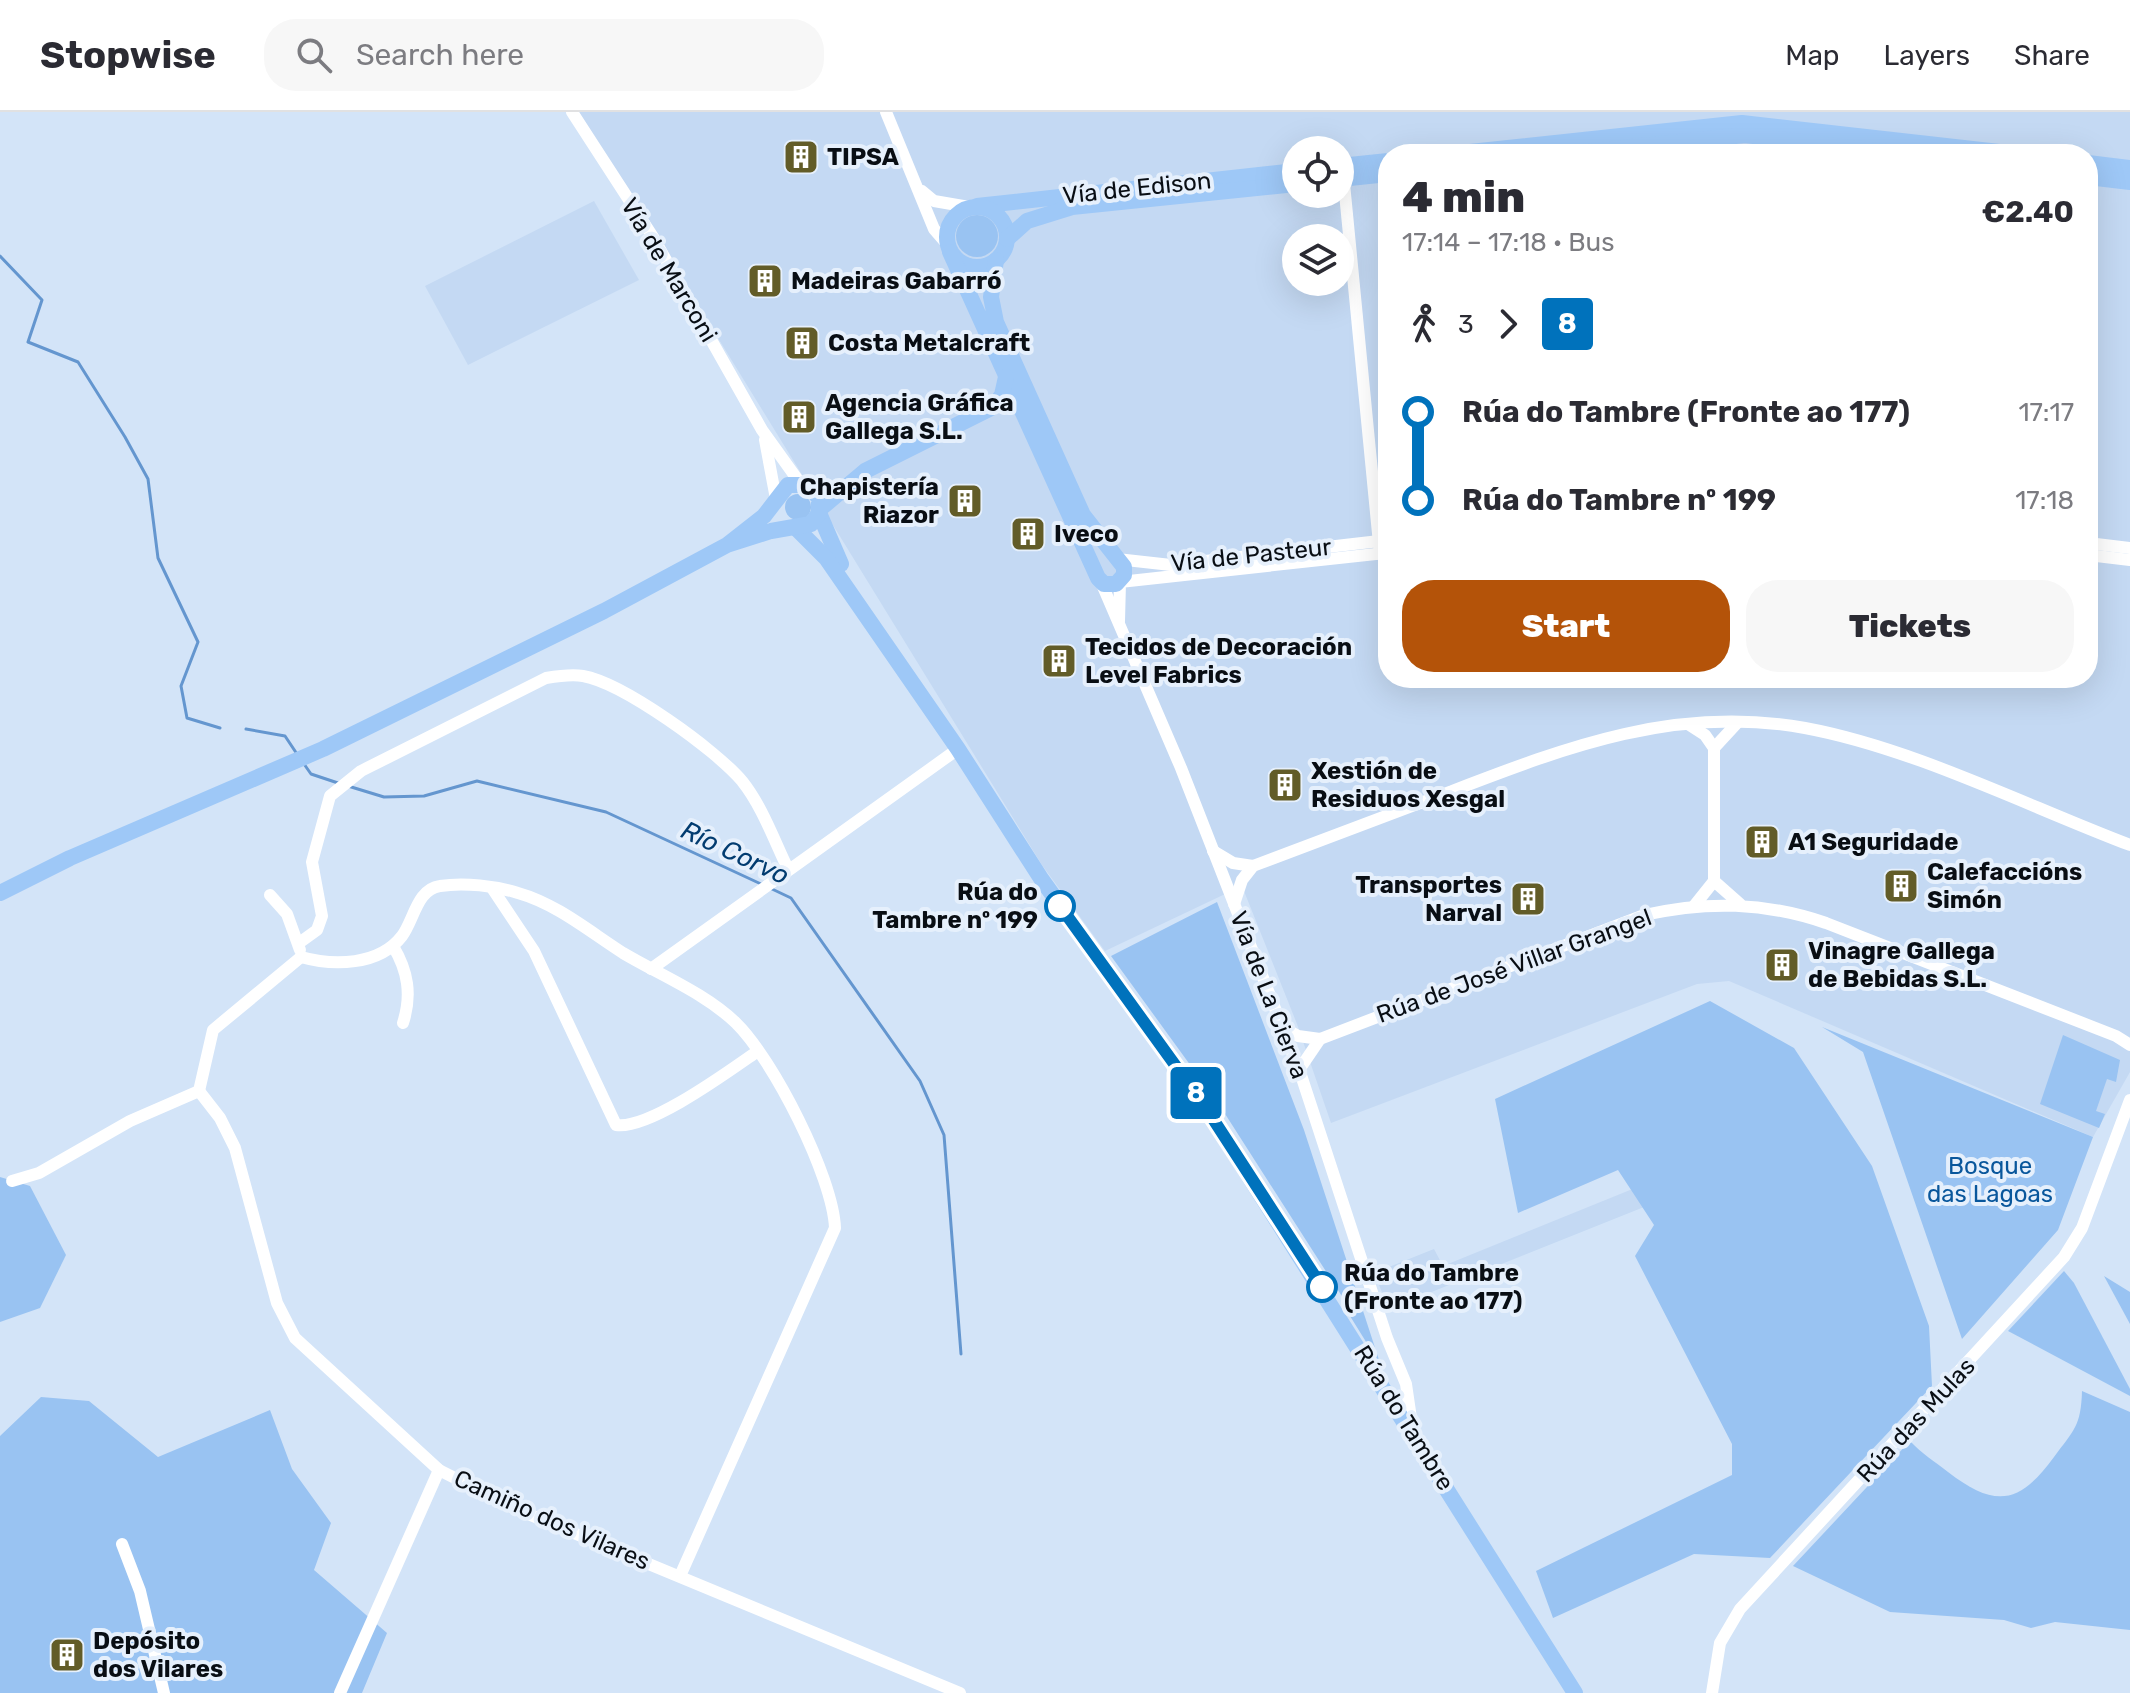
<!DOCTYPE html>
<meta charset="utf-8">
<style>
body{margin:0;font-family:Rubik,sans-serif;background:#f7f7f7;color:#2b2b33;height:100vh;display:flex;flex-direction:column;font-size:30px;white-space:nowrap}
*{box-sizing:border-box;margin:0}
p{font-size:26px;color:#7c7c81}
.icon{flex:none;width:44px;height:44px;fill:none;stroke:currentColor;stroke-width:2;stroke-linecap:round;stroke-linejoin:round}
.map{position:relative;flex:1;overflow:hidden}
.sheet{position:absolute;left:1378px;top:32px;width:720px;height:544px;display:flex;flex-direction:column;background:#fff;border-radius:32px;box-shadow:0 8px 32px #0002}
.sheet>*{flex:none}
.badge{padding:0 16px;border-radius:6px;font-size:28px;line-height:52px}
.controls{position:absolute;left:1282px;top:24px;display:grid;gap:16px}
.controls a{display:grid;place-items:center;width:72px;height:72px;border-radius:50%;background:#fff;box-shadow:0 8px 32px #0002;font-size:40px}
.map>.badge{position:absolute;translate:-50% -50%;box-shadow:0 0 0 4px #fff}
.legs{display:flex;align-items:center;gap:12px;height:88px;padding:0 24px;font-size:26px}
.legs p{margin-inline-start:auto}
.overview{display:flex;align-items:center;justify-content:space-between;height:136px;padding:0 24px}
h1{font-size:44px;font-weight:800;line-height:60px}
.cta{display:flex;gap:16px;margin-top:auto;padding:16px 24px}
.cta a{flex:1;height:92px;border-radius:32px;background:#b45309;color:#fff;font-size:32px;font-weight:800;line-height:92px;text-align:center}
.cta a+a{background:#f7f7f7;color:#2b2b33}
ul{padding:0 24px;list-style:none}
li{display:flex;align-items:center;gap:28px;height:88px;font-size:30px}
li i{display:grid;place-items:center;width:12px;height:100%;margin:0 10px;background:currentColor}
li i::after{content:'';width:20px;height:20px;margin:-10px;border:6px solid;border-radius:50%;background:#fff}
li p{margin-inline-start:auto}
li:first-child i{background:linear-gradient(#0000 50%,currentColor 0)}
li:last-child i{background:linear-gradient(currentColor 50%,#0000 0)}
header{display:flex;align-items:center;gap:48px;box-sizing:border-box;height:112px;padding:0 40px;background:#fff;border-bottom:2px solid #e1e1e2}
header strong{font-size:38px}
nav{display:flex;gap:44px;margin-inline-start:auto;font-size:28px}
.search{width:560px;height:72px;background:#f7f7f7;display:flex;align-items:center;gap:20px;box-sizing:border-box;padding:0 28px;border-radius:32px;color:#7c7c81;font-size:30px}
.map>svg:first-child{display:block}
</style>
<header>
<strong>Stopwise</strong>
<div class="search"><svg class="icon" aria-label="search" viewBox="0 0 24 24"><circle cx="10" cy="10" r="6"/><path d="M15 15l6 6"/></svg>Search here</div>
<nav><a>Map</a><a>Layers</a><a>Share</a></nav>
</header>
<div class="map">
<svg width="2130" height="1581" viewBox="0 0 2130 1581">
<rect width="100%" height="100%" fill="#d3e4f8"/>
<g fill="#c4d9f3" fill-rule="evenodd">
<path d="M579 0H2130V960L2093 1025 1729 869 1697 872 1331 1011 1297 912 1242 774 1105 839 1042 753ZM1296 38H1340V82H1296ZM1388 42H2088V566H1388ZM1296 126H1340V170H1296Z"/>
<polygon points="594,89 639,168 468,253 425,174"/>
<polygon points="1635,1076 1644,1095 1389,1197 1374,1161 1434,1137 1443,1154"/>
</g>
<g fill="#99c3f2">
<circle cx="977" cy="124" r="21"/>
<circle cx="798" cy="395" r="13"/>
<polygon points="1217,790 1304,1018 1381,1254 1350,1204 1352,1200 1220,994 1111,844"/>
<polygon points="1710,889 1794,936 1872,1054 1929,1214 1932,1274 1770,1446 1694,1442 1553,1506 1536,1459 1732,1363 1732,1332 1635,1144 1654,1113 1618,1058 1518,1101 1495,987"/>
<polygon points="1822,915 2093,1025 2058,1118 1962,1227 1863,940"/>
<polygon points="2063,923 2120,948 2116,970 2107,967 2096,999 2105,1002 2099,1016 2040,992"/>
<polygon points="0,1065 30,1074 66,1143 40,1196 0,1210"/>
<polygon points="2064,1159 2074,1171 2130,1277 2130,1284 2008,1219"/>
<polygon points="2104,1164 2130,1180 2130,1212"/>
<path d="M2082 1279 2130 1300V1518L2055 1510 2031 1516 2004 1508 1890 1500 1793 1454 1910 1329C1922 1342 1934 1349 1948 1360 1995 1396 2019 1393 2054 1345 2074 1318 2081 1314 2082 1279Z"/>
<polygon points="41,1285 89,1289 158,1345 270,1298 292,1357 331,1411 314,1458 387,1521 362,1581 0,1581 0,1324"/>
</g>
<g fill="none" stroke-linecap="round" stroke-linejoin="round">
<g stroke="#6496cf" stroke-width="3">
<polyline points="0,144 42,188 28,230 78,250 125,325 148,367 158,446 198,530 181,574 187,606 220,616"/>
<polyline points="246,617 285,624 297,642"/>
<polyline points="304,652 311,662 341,672"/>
<polyline points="348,674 384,685 424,684 477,669 606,700 761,772"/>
<polyline points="772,777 791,786 920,969 944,1023 961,1242"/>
</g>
<g stroke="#fff" stroke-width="12">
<polyline points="572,0 653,125 762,318 800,371"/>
<polyline points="886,0 934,117 947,132"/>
<polyline points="1728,17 1730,42"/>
<polyline points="1343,61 1380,442"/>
<polyline points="922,79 934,89 969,95"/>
<polyline points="765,328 776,387"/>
<polyline points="2088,431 2130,436"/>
<polyline points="2088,443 2130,448"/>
<polyline points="1117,447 1171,453 1388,428"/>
<polyline points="1101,470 1181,656 1301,963 1387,1226 1406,1272 1413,1320"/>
<polyline points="1119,509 1120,470 1385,441"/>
<polyline points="1688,612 1705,623 1714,636 1714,769 1694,794"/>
<polyline points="1714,636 1738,610"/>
<path d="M1213 739 1233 751 1253 754C1320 729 1386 704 1452 679 1569 634 1677 593 1805 616 1913 636 2027 694 2130 733"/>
<polyline points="1714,769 1740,792"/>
<path d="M492 776 534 839 616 1013C649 1018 729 959 758 939"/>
<polyline points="270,783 287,802 300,838"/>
<polyline points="1234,792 1242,768 1253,754"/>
<path d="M299 831 317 818 322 804 312 750 330 684 361 659 546 566C558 564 571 562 583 564 623 571 716 638 742 669 762 694 774 728 788 757"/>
<path d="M393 834C408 859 412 883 403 911"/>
<path d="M301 845C333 854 379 854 402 824 414 808 417 777 440 774 464 770 496 774 518 781 557 792 590 820 623 841 660 863 705 881 736 911 773 947 833 1065 835 1116L680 1464"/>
<polyline points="651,857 958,637"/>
<path d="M1282 915 1298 924 1320 927 1644 803C1707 789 1765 790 1826 811L2116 924 2130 933"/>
<polyline points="1299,958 1320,927"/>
<polyline points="199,979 220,1006 235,1036 277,1191 295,1226 439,1358 516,1397 960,1581"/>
<polyline points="199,979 213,918 301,845"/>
<polyline points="12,1069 39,1061 130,1009 199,979"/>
<polyline points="122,1432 140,1479 164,1581"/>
<polyline points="340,1581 439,1358"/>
<polyline points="1712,1581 1720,1531 1740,1497 2064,1145 2082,1116 2130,988"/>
</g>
<g stroke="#9ec8f7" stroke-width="16">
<polyline points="1451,42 1742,11 2017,42"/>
<polyline points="1565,42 1745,23 1903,42"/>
<polyline points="2088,51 2130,56"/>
<polyline points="1340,54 1388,49"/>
<polyline points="2088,65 2130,70"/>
<polyline points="1340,67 1388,62"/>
<polyline points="977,94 1296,59"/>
<circle cx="977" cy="125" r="30"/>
<polyline points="1007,127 1027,109 1072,95 1296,72"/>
<polyline points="950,140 1098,466 1104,472 1116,472 1124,463 1124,455 1083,403 996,210 991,185 996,148"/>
<polyline points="820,397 865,359 993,295 1002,283 1006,265"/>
<polyline points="819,401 841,452"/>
<polyline points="797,417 826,446 958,637 1042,768 1204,993 1575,1581"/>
<polyline points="0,781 70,746 323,637 604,499 727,433 764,404 788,373 808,373 819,386 819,401 811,412 771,419 727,433"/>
</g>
</g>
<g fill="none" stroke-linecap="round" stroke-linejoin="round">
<defs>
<polyline id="line-1" points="1060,794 1204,993 1322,1175"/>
</defs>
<use href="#line-1" stroke="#fff" stroke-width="18"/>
<use href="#line-1" stroke="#0072bc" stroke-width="12"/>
</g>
<defs>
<symbol id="building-square" viewBox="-11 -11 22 22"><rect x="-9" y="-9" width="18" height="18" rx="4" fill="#625c28" stroke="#e6f0fc"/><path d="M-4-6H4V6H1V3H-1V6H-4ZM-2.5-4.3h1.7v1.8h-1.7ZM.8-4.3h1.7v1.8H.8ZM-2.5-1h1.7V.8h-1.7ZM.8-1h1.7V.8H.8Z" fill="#fff"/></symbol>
</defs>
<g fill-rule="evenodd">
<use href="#building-square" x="781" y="25" width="40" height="40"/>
<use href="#building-square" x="745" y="149" width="40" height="40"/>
<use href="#building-square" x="782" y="211" width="40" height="40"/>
<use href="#building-square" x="779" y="285" width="40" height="40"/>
<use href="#building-square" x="945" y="369" width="40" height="40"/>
<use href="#building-square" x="1008" y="402" width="40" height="40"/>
<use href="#building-square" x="1039" y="529" width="40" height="40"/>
<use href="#building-square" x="1265" y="653" width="40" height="40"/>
<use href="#building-square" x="1742" y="710" width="40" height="40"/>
<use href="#building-square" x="1881" y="754" width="40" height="40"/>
<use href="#building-square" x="1508" y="767" width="40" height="40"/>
<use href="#building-square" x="1762" y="833" width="40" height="40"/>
<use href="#building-square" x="47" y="1523" width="40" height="40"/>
</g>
<g fill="#fff" stroke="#0072bc" stroke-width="4">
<circle cx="1060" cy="794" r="14"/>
<circle cx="1322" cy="1175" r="14"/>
</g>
<g text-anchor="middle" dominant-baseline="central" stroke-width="8" stroke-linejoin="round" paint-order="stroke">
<g font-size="24" font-weight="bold" fill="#090e14" stroke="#e6f0fc" text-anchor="start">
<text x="827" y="45">TIPSA</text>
<text x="791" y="169">Madeiras Gabarró</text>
<text x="828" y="231">Costa Metalcraft</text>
<text x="825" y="291">Agencia Gráfica<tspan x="825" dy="28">Gallega S.L.</tspan></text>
<text x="939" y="375" text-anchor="end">Chapistería<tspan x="939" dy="28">Riazor</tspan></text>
<text x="1054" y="422">Iveco</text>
<text x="1085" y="535">Tecidos de Decoración<tspan x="1085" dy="28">Level Fabrics</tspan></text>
<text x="1311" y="659">Xestión de<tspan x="1311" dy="28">Residuos Xesgal</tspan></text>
<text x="1788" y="730">A1 Seguridade</text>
<text x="1927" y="760">Calefaccións<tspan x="1927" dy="28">Simón</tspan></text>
<text x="1502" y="773" text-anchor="end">Transportes<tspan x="1502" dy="28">Narval</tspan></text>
<text x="1808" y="839">Vinagre Gallega<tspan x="1808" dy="28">de Bebidas S.L.</tspan></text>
<text x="93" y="1529">Depósito<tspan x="93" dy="28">dos Vilares</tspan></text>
</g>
<g font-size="24" fill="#090e14" stroke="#e6f0fc">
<text transform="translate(1137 76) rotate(-6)">Vía de Edison</text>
<text transform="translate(669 158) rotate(59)">Vía de Marconi</text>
<text transform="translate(1251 443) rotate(-6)">Vía de Pasteur</text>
<text transform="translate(1514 854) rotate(-20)">Rúa de José Villar Grangel</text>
<text transform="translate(1269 883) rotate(69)">Vía de La Cierva</text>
<text transform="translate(1404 1306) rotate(58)">Rúa do Tambre</text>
<text transform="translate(1916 1308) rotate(-47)">Rúa das Mulas</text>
<text transform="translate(552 1408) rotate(24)">Camiño dos Vilares</text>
</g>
<g font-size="24" font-weight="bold" fill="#090e14" stroke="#e6f0fc" text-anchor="end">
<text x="1038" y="780">Rúa do<tspan x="1038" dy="28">Tambre nº 199</tspan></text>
<text x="1344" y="1161" text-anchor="start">Rúa do Tambre<tspan x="1344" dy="28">(Fronte ao 177)</tspan></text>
</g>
<g font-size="24" fill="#09579c" stroke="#e6f0fc">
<text x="1990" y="1054">Bosque<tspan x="1990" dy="28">das Lagoas</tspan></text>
</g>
<g font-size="26" font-style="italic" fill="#023c70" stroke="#e6f0fc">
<text transform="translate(735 741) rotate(25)">Río Corvo</text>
</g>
</g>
</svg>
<div class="controls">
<a><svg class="icon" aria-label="locate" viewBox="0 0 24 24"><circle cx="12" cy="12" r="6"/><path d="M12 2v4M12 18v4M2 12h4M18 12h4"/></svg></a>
<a><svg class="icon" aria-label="layers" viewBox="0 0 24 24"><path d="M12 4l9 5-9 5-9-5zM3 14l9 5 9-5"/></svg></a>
</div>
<b class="badge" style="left:1196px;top:981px;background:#0072bc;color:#fff">8</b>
<section class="sheet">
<div class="overview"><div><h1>4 min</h1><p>17:14 – 17:18 · Bus</p></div><b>€2.40</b></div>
<div class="legs"><svg class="icon" aria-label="walk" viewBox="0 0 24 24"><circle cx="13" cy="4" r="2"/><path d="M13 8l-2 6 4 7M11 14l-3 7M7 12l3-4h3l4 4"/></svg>3<svg class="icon" aria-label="forward" viewBox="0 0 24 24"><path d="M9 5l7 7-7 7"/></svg><b class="badge" style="background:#0072bc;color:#fff">8</b></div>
<ul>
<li><i style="color:#0072bc"></i><b>Rúa do Tambre (Fronte ao 177)</b><p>17:17</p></li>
<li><i style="color:#0072bc"></i><b>Rúa do Tambre nº 199</b><p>17:18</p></li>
</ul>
<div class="cta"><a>Start</a><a>Tickets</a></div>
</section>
</div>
